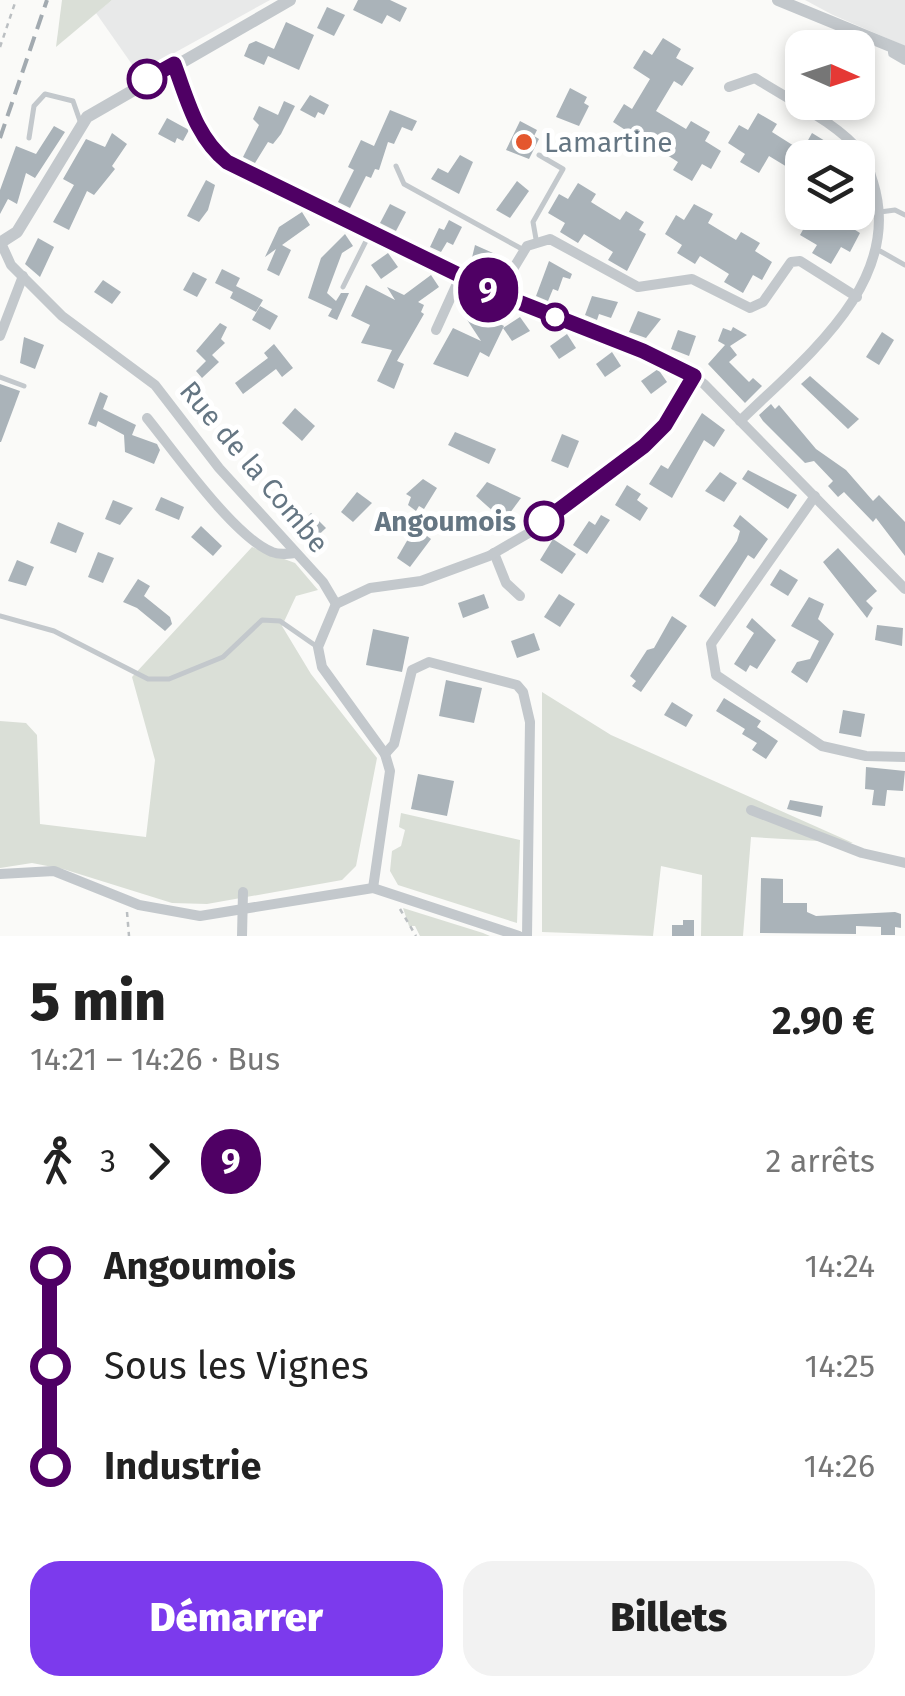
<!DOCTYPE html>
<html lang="fr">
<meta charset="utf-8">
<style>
body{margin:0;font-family:"Fira Sans",sans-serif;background:#f2f2f2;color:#222;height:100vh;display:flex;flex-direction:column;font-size:38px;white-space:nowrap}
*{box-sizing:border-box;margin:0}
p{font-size:32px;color:#767676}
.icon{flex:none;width:55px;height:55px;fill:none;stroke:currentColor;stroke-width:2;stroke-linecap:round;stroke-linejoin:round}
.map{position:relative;height:936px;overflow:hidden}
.drawer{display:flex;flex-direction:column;background:#fff;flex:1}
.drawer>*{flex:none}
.badge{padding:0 20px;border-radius:32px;font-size:35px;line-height:65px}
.needle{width:65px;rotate:93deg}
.fabs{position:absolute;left:785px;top:30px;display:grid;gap:20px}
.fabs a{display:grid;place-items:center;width:90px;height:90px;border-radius:20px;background:#fff;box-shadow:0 5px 15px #0003;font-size:50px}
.map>.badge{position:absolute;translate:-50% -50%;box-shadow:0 0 0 5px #fff}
.legs{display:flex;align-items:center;gap:15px;height:110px;padding:0 30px;font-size:32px}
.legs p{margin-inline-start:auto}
.head{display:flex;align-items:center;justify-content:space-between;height:170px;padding:0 30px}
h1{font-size:55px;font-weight:800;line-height:75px}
.primary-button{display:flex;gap:20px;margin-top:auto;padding:20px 30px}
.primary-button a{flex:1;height:115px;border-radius:30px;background:#7c3aed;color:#fff;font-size:40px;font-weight:800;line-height:115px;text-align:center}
.primary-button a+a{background:#f2f2f2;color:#222}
ul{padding:0 30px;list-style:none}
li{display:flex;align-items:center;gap:35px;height:100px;font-size:38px}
li i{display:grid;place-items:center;width:15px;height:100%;margin:0 12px;background:currentColor}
li i::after{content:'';width:25px;height:25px;margin:-12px;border:8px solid;border-radius:50%;background:#fff}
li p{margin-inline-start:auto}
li:first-child i{background:linear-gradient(#0000 50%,currentColor 0)}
li:last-child i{background:linear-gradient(currentColor 50%,#0000 0)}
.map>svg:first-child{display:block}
</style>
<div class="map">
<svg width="905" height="936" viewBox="0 0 905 936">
<rect width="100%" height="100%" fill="#fafaf8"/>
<g fill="#e8e9e9">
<polygon points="112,0 270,0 138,73 96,13"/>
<polygon points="805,0 905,0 905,46 833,15"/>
</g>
<g fill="#dadfd7">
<polygon points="62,0 112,0 56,47"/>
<polygon points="252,547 295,563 318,590 296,596 282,626 311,674 377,758 356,866 342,880 207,904 172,903 63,869 32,863 0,868 0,721 26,723 37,735 40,824 146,837 155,760 132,677"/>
<polygon points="542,692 611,735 853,843 751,837 743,936 701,936 702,875 661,866 653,936 542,932"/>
<polygon points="401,813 520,840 517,923 398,885 390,871 392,851 401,846 405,830 399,827"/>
<polygon points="403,908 483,933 490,936 420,936 415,926 409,926"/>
</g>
<g fill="#aab3b9">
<polygon points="358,0 390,0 407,8 400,22 387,15 382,24 353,10"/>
<polygon points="327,7 345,15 334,36 317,28"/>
<polygon points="286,22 314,35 299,70 268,56 264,65 244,56 249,44 256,41 274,49"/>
<polygon points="663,38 681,49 676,58 694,68 682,86 674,81 656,111 686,129 691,121 703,128 710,132 705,141 721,151 711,169 702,164 692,181 673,170 678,162 648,143 643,152 625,141 630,133 613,122 624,104 632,109 650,79 633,68 644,50 652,55"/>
<polygon points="570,88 587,97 584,103 589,106 579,126 556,117"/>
<polygon points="310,95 329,105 324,115 318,112 315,118 300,110"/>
<polygon points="284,101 295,106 281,134 273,144 268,142 255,163 243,157 259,125 253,119 259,106 278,115"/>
<polygon points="390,110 417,121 412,131 402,127 394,144 388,142 379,170 375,169 371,178 366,176 350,208 338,202 354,170 348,167 361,140 374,146"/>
<polygon points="758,113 777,124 772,132 802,151 812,133 830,144 822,158 802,158 802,176 769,156 759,173 740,162 745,154 728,143 739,125 748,130"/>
<polygon points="167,118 189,130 183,141 177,138 175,143 158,134"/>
<polygon points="520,121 537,130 534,136 539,139 529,159 506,150"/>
<polygon points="54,126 65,132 35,178 26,173 17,204 8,199 0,214 0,190 16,146 36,154"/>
<polygon points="112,133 127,144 112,166 115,169 94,195 87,191 69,230 53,222 74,185 63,179 86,139 105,147"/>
<polygon points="460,155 473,162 459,194 431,179 438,168 448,173"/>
<polygon points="206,180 215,185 208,210 199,222 187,216"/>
<polygon points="517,181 529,191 510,218 496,210"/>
<polygon points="578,183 596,194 591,202 620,220 626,211 644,222 639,230 646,234 627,271 608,260 613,252 584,234 578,243 560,232 565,223 548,213 559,194 568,199"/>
<polygon points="390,204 406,212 396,231 380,223"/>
<polygon points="694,204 713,214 708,223 736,240 741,232 760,243 755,251 772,262 762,280 753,275 743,293 724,282 729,274 700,256 695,264 677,253 682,245 665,234 676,215 684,220"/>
<polygon points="302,212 310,225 282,245 291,250 279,276 267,270 276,249 265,257 279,227"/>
<polygon points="813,212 850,212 844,223 860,233 850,252 841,247 831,264 812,253 817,245 800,235"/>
<polygon points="449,220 462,227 453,245 447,242 441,252 430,247 439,228 444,230"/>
<polygon points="345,234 353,246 342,253 327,293 336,301 341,293 349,293 337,320 328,316 332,309 308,298 321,258"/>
<polygon points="38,238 54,247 40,277 25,264"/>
<polygon points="475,245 502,257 498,265 492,263 487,274 470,266"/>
<polygon points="388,253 398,267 381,279 371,265"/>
<polygon points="549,261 572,274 570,279 563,277 558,291 553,289 548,301 536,296"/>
<polygon points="222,269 240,278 236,286 263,300 256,312 230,298 233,292 215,283"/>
<polygon points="193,272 207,279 197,297 183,290"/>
<polygon points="431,275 439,287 418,302 424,305 421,312 424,314 397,361 404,364 394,389 377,381 392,350 361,343 370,325 351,316 366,285 395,300 387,287 404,295"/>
<polygon points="103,280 121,292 112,304 94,292"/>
<polygon points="474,295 484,309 478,313 504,326 489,357 480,352 468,377 433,364 453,328 481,341 458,306"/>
<polygon points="592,296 618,302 611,318 599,314 597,320 585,315"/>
<polygon points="260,306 278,316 270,330 252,320"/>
<polygon points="638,311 661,319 646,338 629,332"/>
<polygon points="520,317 530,331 512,341 503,328"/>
<polygon points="220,323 227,327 221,339 225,343 212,355 219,362 202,378 196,371 206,361 196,351"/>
<polygon points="733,327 747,335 730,346 737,355 729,362 749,382 753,378 762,386 745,403 708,364 725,345 718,341 723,328 731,331"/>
<polygon points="678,330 696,336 689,356 671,349"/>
<polygon points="882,332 894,340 879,365 866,357"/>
<polygon points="567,334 576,348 559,359 550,346"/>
<polygon points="24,337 44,345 35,369 20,363"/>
<polygon points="274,344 293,368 282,377 276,369 243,394 235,383 268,358 264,353"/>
<polygon points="612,352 621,366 605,377 596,364"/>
<polygon points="658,369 667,382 651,394 641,381"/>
<polygon points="810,376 859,419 848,429 801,384"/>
<polygon points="0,384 20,391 1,442 0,442"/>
<polygon points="100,392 108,396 103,409 136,425 132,435 157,444 160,450 154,464 125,452 124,435 98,421 96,427 88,424"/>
<polygon points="771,404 775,409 779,405 816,449 846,470 873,501 879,495 905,522 905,556 876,518 873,522 844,492 838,497 828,486 833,481 814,461 805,463 763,421 759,415"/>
<polygon points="295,408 315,426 302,441 282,423"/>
<polygon points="702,413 725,430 714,447 704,440 672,498 649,484 661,465 668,469"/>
<polygon points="455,432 496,449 489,464 448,445"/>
<polygon points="562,434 579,441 568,468 551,461"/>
<polygon points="748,470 797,495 788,509 742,479"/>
<polygon points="720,472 737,483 724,502 705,491"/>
<polygon points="423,479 437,488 424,509 419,506 416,511 408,505 411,497 406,494"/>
<polygon points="487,482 521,498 504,521 476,496"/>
<polygon points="627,485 641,494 637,500 648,508 640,521 615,505"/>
<polygon points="357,492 372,503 353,522 341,512"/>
<polygon points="161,497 184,507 179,520 155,510"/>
<polygon points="113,500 133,508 120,525 105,519"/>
<polygon points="311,513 326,528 312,541 299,527"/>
<polygon points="601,515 610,520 587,554 573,545 589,521 595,525"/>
<polygon points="740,515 768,539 754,559 748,555 715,607 699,596 737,541 740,531 733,526"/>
<polygon points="58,522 84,533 76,553 50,543"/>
<polygon points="201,526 222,546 213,556 191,537"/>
<polygon points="415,527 431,539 410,567 397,558"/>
<polygon points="553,539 576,554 562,574 540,560"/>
<polygon points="838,548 877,591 866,601 873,608 867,618 823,562"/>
<polygon points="98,552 114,558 103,583 88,577"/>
<polygon points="17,560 34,567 26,586 8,581"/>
<polygon points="780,569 798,580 788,596 770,585"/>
<polygon points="138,579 150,586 144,596 170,617 172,624 165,631 137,608 123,602"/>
<polygon points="484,594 489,608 463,618 458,603"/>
<polygon points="559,594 575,604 560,627 544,617"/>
<polygon points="809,597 824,604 818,619 834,634 807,683 791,672 797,662 810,659 819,641 791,626"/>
<polygon points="672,616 687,626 641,692 632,686 636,681 630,676 647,650 654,648"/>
<polygon points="752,618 776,640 757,669 750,665 746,672 734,664 754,633 746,627"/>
<polygon points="877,625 903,628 902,646 875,640"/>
<polygon points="373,629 409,637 402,672 366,665"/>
<polygon points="534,633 540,650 517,658 511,641"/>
<polygon points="446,680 482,688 474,723 439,716"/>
<polygon points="724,698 761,721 757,727 778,741 766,759 752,750 757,743 742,734 745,729 716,711"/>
<polygon points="672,702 693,715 686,727 664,715"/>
<polygon points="843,710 865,714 861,737 839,733"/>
<polygon points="866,767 905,771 903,791 887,790 885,806 872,805 874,790 865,789"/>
<polygon points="418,774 454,781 447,816 411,809"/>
<polygon points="790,800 823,806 821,817 787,809"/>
<polygon points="761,878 783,879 783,903 807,903 807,912 816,916 895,912 901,914 901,928 895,927 895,935 881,935 881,927 856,926 856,934 760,933"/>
<polygon points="683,920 694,920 694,936 672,936 672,925 683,925"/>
</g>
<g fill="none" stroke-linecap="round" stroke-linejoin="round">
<g stroke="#bbbfc2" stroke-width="2.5" stroke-dasharray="5 5" stroke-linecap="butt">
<polyline points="0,47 16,0"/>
<polyline points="400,909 416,936"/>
<polyline points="127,912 129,936"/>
</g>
<g stroke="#c3c8cc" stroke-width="5">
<polyline points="29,138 34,106 45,94 73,101 80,121"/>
<polyline points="396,166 404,184 522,249"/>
<polyline points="880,212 895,210 905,215"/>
<polyline points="536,239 533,222 563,169 539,155"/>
<polyline points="880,251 905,265"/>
<polyline points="343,287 370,233"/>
<polyline points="0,377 24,386"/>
<polyline points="0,616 54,631 148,679 169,679 223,657 262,620 280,621 316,646"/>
</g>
<g stroke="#c3c8cc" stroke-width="10">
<polyline points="893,49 893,53 905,60"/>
<path d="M174 64C188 101 196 137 227 162L498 294 681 367 704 384 905 589"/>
<path d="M729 87 755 78C786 98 841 125 862 154 868 161 870 174 873 182 905 283 802 360 740 421"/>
<polyline points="1,243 11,265 62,316 155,385 219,468 323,582 336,604"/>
<polyline points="498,294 527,246 550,239 638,287 692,279 750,308 763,302 791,262 800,261 857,297"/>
<polyline points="436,330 460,277"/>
<polyline points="0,336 23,276"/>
<path d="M147 418C174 451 234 537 272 552 279 555 287 554 295 553"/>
<polyline points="815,496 711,644 716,675 822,746 866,756 905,757"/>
<polyline points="494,553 506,583 520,596"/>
<polyline points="336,604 370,588 421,581 489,556 534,530 644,446 665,425 694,376"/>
<polyline points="336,604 318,647 322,667 385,754 390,771 373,888"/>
<polyline points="385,754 394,744 412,670 429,662 517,685 523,692 530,722 527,936"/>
<polyline points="751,810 862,853 905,863"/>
<polyline points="0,874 54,871 139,905 200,916 373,888 519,936"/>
<polyline points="242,936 243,892"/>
</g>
<g stroke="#c3c8cc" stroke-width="12">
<polyline points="778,0 905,52"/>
<polyline points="0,243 17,232 87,117 290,0"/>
</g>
<polyline stroke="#a2aab0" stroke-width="4" stroke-dasharray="15 8" stroke-linecap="butt" points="0,138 47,0"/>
</g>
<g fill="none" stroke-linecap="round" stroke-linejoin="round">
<defs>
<path id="line-1" d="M147 79 174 64C188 101 196 137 227 162L498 294 643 351 694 376 665 425 644 446 544 521"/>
</defs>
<use href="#line-1" stroke="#fff" stroke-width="22"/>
<use href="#line-1" stroke="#4f0064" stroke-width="15"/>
</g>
<g fill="#fff" stroke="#4f0064" stroke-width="5">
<circle cx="147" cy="79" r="18"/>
<circle cx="555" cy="317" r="12"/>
<circle cx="544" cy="521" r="18"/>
</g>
<circle fill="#e4572e" stroke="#fff" stroke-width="4" cx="524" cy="142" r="10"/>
<g text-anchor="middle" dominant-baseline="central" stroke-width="10" stroke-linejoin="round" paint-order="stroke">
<g font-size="28" fill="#657683" stroke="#fff" text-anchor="start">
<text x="544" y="142">Lamartine</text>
</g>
<g font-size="28" fill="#657683" stroke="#fff">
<text transform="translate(254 467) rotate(50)">Rue de la Combe</text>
</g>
<g font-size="28" font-weight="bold" fill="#657683" stroke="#fff" text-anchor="end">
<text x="516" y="521">Angoumois</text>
</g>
</g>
</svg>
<div class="fabs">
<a><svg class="needle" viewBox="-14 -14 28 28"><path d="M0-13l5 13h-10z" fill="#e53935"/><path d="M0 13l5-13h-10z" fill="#767676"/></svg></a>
<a><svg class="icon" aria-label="layers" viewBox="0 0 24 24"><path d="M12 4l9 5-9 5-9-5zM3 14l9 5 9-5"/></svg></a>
</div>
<b class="badge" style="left:488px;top:290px;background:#4f0064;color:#fff">9</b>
</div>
<section class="drawer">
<div class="head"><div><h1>5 min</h1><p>14:21 – 14:26 · Bus</p></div><b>2.90 €</b></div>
<div class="legs"><svg class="icon" aria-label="walk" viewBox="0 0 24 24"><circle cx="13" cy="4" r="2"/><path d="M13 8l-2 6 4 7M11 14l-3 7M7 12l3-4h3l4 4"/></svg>3<svg class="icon" aria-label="forward" viewBox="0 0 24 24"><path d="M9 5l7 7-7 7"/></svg><b class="badge" style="background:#4f0064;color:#fff">9</b><p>2 arrêts</p></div>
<ul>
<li><i style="color:#4f0064"></i><b>Angoumois</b><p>14:24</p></li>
<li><i style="color:#4f0064"></i><span>Sous les Vignes</span><p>14:25</p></li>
<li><i style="color:#4f0064"></i><b>Industrie</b><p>14:26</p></li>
</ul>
<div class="primary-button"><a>Démarrer</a><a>Billets</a></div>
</section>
